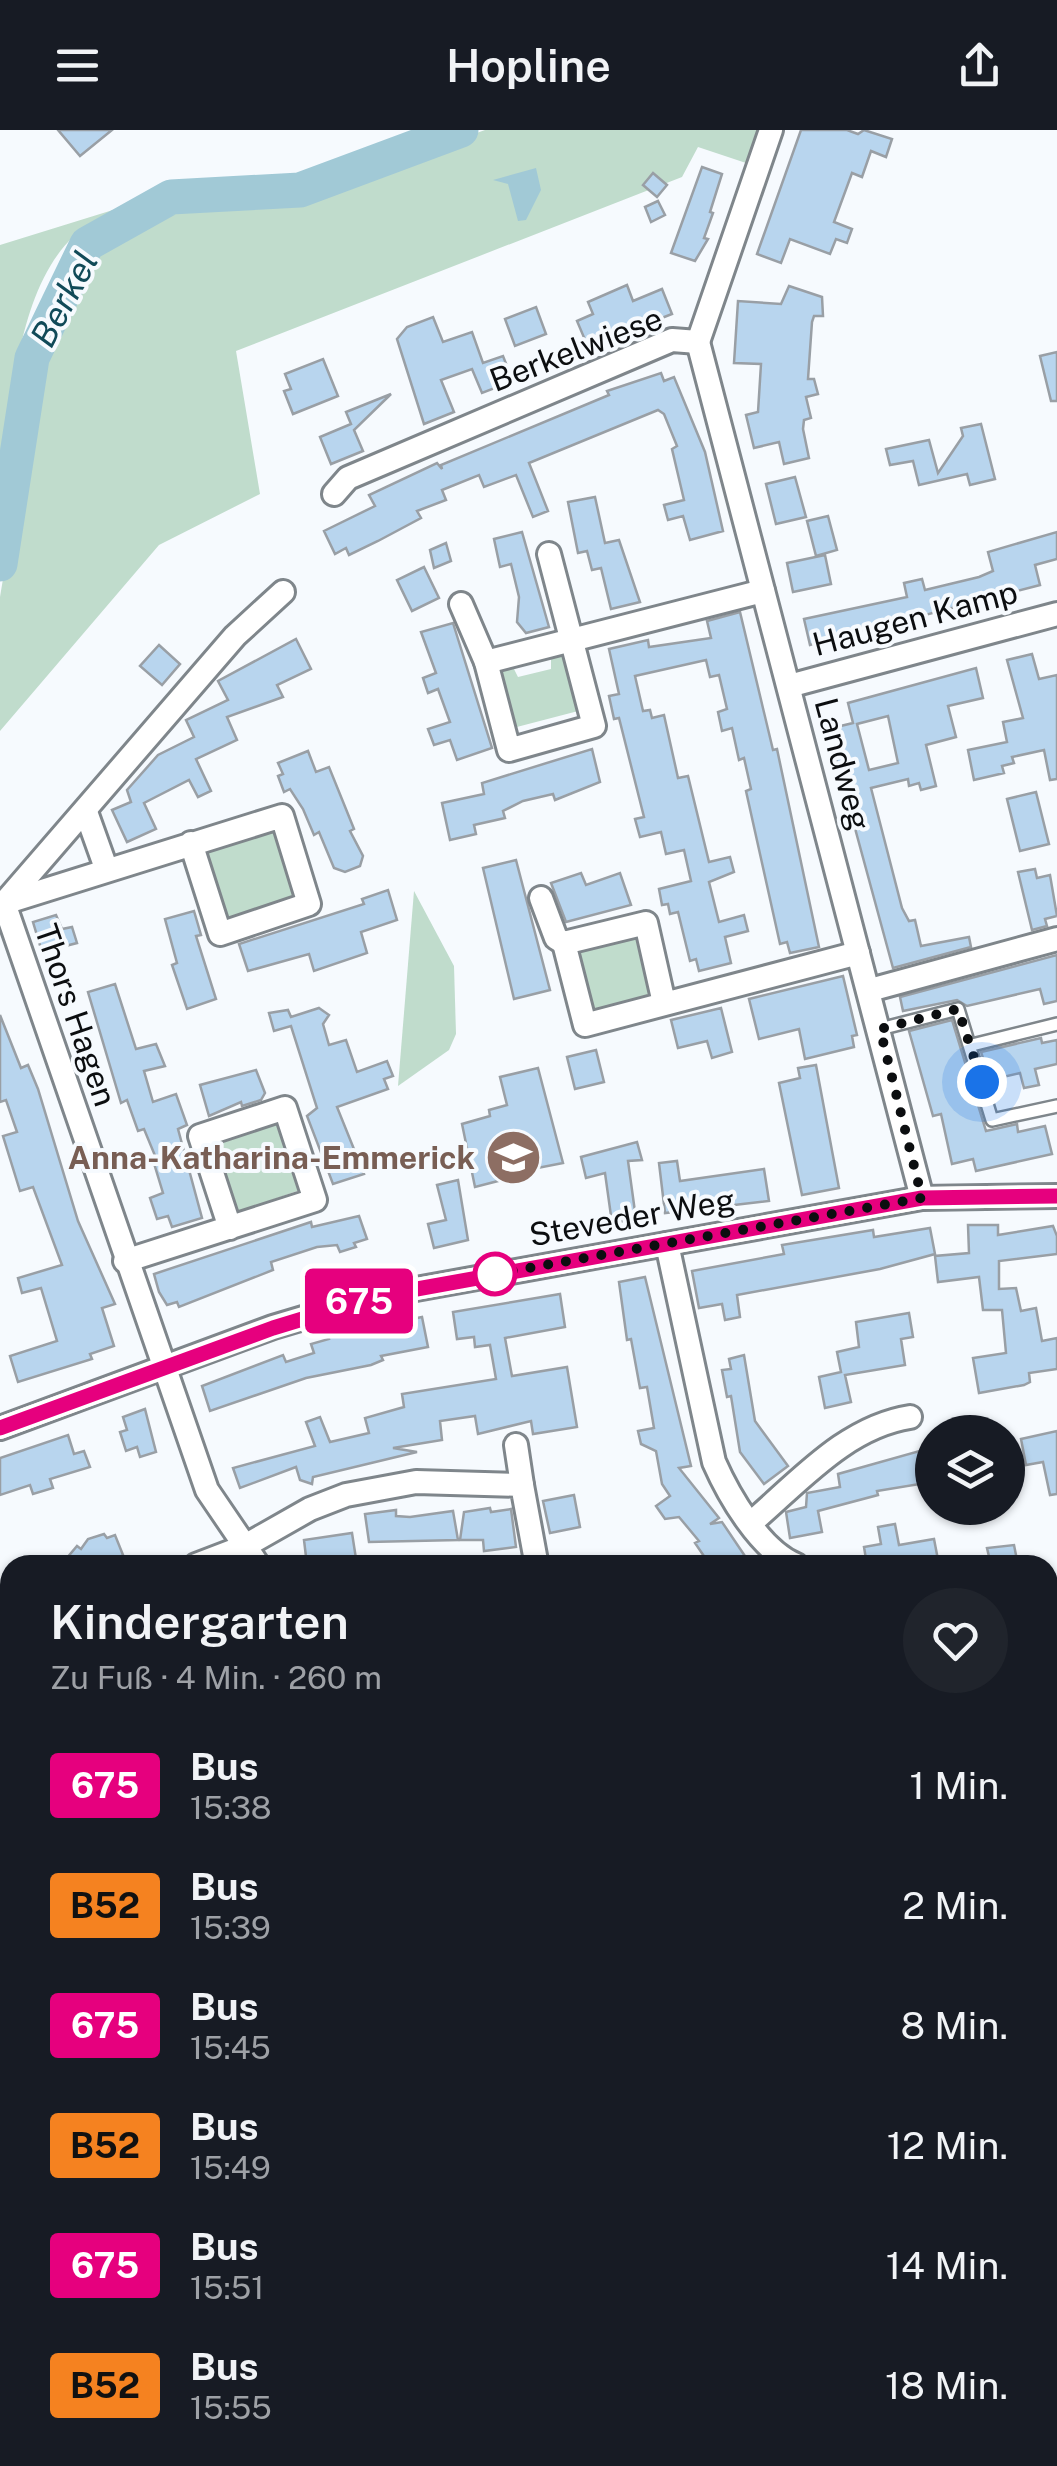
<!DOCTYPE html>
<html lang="de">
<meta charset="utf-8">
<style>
body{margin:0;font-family:"Public Sans",sans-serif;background:#20242c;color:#f1f3f6;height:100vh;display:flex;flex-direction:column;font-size:38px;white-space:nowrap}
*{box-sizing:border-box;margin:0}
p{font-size:32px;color:#9ea1a6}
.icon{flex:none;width:55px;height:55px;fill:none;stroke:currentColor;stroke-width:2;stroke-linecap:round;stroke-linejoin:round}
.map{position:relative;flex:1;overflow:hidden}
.drawer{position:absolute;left:0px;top:1425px;width:1058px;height:912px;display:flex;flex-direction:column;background:#171b24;border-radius:30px 30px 0 0;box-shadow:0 2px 8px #0004}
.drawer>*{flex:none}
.badge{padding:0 20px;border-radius:8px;font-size:35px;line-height:65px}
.tools{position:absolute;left:915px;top:1285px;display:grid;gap:20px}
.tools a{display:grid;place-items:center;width:110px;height:110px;border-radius:50%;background:#171b24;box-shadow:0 2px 8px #0004;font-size:50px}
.you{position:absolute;width:50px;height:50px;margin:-25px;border:8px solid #fff;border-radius:50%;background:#1a73e8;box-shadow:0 0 0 15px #1a73e833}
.map>.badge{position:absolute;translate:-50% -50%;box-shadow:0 0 0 5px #fff}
.round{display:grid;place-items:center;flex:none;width:105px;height:105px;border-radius:52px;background:#20242c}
.summary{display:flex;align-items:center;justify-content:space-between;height:170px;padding:0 50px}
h1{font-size:48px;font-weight:600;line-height:75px}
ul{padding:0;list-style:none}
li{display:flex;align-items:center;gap:30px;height:120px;padding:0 50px}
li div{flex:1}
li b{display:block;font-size:38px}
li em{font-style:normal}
li .badge{min-width:110px;font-weight:700;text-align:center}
header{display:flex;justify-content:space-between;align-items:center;height:130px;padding:0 50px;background:#171b24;font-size:45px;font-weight:600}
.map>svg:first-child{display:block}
</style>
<header><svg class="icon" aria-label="menu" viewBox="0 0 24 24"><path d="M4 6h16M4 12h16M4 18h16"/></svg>Hopline<svg class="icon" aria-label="share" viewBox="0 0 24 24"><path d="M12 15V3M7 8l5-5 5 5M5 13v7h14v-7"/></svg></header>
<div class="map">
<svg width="1057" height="2336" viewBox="0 0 1057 2336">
<rect width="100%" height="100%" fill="#f6fafe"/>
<g fill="#c0dccc">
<polygon points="485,0 760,0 746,33 698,17 682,47 236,221 260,364 159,415 0,601 0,467 39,233 88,126 169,76 296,68"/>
<path d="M158 66C138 74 113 80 94 91 17 136 14 266 0 343V115Z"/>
<polygon points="562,525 582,580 513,598 500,549 502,542 513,537 518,547 551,539 551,527"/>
<polygon points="275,696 298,773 226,789 201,717"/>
<polygon points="414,761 454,836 456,904 449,920 398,956"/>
<polygon points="639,803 654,866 590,882 573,820"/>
<polygon points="277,993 300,1060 237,1082 214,1016"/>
<polygon points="10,1519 10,1679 0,1668 0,1524"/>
<polygon points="0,1877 10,1887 10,1941 0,1950"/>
</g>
<polygon fill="#a1c9d6" points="536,38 541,60 526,90 518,91 508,54 493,50"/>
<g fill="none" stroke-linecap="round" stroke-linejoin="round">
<polyline stroke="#a1c9d6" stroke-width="35" points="0,434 32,228 87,114 171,67 300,60 461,0"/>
</g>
<g fill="#b8d5ee" stroke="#999fa5" stroke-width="2.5" fill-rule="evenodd">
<polygon points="58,0 112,0 80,26"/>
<polygon points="801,0 847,0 858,4 864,0 892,9 886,27 871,21 862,47 852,43 834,92 852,99 847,113 836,109 830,124 790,109 781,133 757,124"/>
<polygon points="702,37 722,44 710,82 713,83 704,108 708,109 695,131 671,123"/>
<polygon points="653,43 667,55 657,67 643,55"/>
<polygon points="658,71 665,85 651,92 645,77"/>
<polygon points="627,155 633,171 662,159 672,184 588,217 577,191 593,184 588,172"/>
<polygon points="789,156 822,167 823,186 814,186 812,192 808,249 814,249 818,264 806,267 811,288 804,290 803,299 809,328 784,334 779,312 754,318 746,285 758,282 761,234 734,233 738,171 781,174"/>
<polygon points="536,177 546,204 515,216 505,189"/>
<polygon points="433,187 443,212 472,202 483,233 503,226 513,251 482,263 472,239 441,250 454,282 424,294 397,209 407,197"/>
<polygon points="1057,222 1057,271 1051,271 1040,226"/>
<polygon points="323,229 338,266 293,284 284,261 291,259 285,244"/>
<polygon points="661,243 664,251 674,247 705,322 723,401 690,410 683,386 668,390 664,375 684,370 672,319 677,316 664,284 658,280 529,333 548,381 533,387 516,345 484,357 479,345 442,360 446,370 417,381 421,388 378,411 349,425 346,418 335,424 324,401 375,376 369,365 437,333 442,339 441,335 609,265 607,261"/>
<polygon points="391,264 354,300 363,321 331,334 320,307 351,294 346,282"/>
<polygon points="981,294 995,349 970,355 967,344 919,355 913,331 890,335 886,319 929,310 938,343 963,306 961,298"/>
<polygon points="795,347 806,387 776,394 766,354"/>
<polygon points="595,367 605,413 619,410 640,472 611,479 601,438 592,440 587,421 578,423 568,372"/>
<polygon points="828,386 837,420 816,426 807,391"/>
<polygon points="522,402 549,497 526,503 517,492 519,467 511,434 500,437 494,409"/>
<polygon points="1057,402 1057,429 1035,435 1040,455 810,515 804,489 907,467 904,453 922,449 925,460 979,447 993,441 988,422"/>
<polygon points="446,413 451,431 434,438 430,420"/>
<polygon points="825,425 831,454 793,462 787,433"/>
<polygon points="424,437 439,468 412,481 397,450"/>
<polygon points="740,482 773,620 777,619 819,817 790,823 787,812 780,814 746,661 751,659 744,628 739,630 732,598 722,601 718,582 727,579 719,545 710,547 706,530 635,546 643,581 650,580 652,588 664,585 678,648 688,646 709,732 730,727 734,742 709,752 719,792 744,785 748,801 725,807 731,833 699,841 696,829 690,831 678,782 670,784 668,774 662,775 659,759 691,751 684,720 666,724 661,702 640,707 635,689 644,687 619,588 614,589 609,566 619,564 609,519 648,510 649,517 711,508 707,491"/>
<polygon points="453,493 492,618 457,630 450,610 434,615 428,599 450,592 438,559 428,563 423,548 436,543 421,502"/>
<polygon points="296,509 311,539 277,555 283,567 227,587 237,610 196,629 211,661 198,667 189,650 144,673 156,699 127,712 112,680 131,672 127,660 158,625 194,607 186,590 228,570 218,551"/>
<polygon points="159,515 180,534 162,555 140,536"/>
<polygon points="1032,524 1039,549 1057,545 1057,649 1050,650 1044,620 1012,627 1014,633 1002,636 1004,643 974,650 968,620 1007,612 1003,592 1023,588 1007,530"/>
<path d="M976 538 983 568 948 576 956 607 926 615 936 656 921 660 919 653 909 656 908 649 871 658 902 778 909 791 915 790 921 816 969 807 971 817 893 838 828 599 853 593 848 573ZM888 586 898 633 869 640 857 594Z"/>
<polygon points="592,619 600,652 555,670 553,664 523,671 503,681 505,688 474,695 476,704 450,710 442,673 484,664 482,653"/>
<polygon points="308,621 316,642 329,637 354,699 350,701 363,726 360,736 345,742 334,738 319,702 314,705 303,679 290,659 284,662 278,646 283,644 278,633"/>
<polygon points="1036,662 1049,714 1020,721 1007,669"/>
<polygon points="516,730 550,860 514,869 483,738"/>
<polygon points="1035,739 1037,748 1050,745 1057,786 1045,789 1047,796 1032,800 1018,742"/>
<polygon points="581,743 586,755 620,743 631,775 566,792 551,753"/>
<polygon points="388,760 397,790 361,802 367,823 314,841 309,824 248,841 239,814 364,774 362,769"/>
<polygon points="194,781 201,805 196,806 216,869 187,879 172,835 177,833 165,789"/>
<polygon points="56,785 62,799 72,797 77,813 42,822 33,792"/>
<polygon points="1057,825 1057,871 1044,874 1040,859 967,876 957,870 903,881 900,867"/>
<polygon points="843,846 857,905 852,906 854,917 805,929 799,899 759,909 749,869"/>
<polygon points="115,854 136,919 156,914 165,936 144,941 153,972 176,964 187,995 178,999 202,1088 172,1097 168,1086 157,1089 150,1068 163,1063 153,1030 156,1028 144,999 138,1001 127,970 121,973 88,862"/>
<polygon points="319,878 329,885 323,894 329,915 346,910 357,942 387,931 393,946 384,949 388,959 337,977 364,1044 333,1054 307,986 317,978 291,896 274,901 269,883 288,880 291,887"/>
<polygon points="721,878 732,922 712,928 707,911 678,918 671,890"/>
<polygon points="0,885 21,938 28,935 38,959 78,1091 115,1174 102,1178 114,1216 90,1224 92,1229 18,1252 10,1226 57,1211 41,1158 22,1163 18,1148 62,1135 33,1057 20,1061 3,1006 17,1002 6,970 0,972"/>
<polygon points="952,890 986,1001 1017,994 1018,1002 1045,996 1052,1024 976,1041 973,1029 952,1034 941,984 933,986 909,901"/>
<polygon points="1041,908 1042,913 1057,910 1057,934 1035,939 1039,955 1024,958 1020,943 990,950 981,922"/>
<polygon points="596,920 604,952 575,959 567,927"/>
<polygon points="816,935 839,1058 802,1065 779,953 800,948 798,938"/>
<polygon points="538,938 563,1033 497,1046 498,1051 475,1057 462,994 490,986 489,980 507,975 500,947"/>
<polygon points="256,940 265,963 261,970 242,976 241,972 209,986 200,955"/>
<polygon points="637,1012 642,1030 628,1031 636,1089 612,1093 605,1043 586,1048 581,1027"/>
<polygon points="677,1031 680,1051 764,1039 769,1071 665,1083 659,1033"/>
<polygon points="458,1050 468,1110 434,1118 428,1094 446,1090 437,1055"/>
<polygon points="359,1086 367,1109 354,1113 356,1117 340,1122 337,1115 317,1117 271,1132 273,1140 179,1177 177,1172 167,1175 159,1162 154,1144 311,1092 312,1097"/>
<polygon points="968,1095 998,1095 998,1105 1053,1096 1057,1106 1057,1124 999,1131 999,1159 1016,1158 1021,1181 1036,1178 1042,1211 1057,1208 1057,1239 1029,1243 1030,1252 1024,1255 979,1263 973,1228 1006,1223 1002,1180 983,1180 979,1147 938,1152 935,1126 969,1123"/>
<polygon points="930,1098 935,1124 880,1139 737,1165 740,1187 725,1190 722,1174 699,1178 692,1141 784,1124 782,1115 873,1100 874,1107"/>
<polygon points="645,1147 691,1336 679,1338 719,1388 710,1394 722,1392 751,1435 710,1435 695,1413 699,1411 679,1387 665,1389 656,1376 670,1366 662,1354 656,1321 641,1314 638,1301 654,1298 647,1257 640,1258 631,1209 627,1210 619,1152"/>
<polygon points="560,1164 565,1197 505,1208 512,1246 567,1237 577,1297 533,1304 531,1291 478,1304 475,1286 440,1291 442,1310 393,1318 417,1322 313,1347 312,1354 300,1350 296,1337 240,1358 233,1338 315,1316 306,1292 320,1287 330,1312 369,1303 365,1288 404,1277 402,1264 496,1249 490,1215 475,1217 474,1207 457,1209 453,1182"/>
<polygon points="909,1183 913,1207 901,1209 905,1235 845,1245 851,1272 825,1278 819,1247 841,1242 837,1222 859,1217 856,1192"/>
<polygon points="422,1187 428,1217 381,1226 383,1230 371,1235 306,1248 210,1281 202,1256 283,1225 286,1232 314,1223 311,1214 329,1209 328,1206"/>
<polygon points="744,1225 755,1291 788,1336 764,1354 740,1322 731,1266 727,1267 722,1240 731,1239 729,1229"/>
<polygon points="145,1279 156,1322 140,1327 137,1317 126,1321 120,1302 127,1300 123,1287"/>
<polygon points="1057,1301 1057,1364 1050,1365 1043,1332 1026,1335 1021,1309"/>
<polygon points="68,1305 74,1324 84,1321 90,1337 50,1349 53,1358 33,1364 30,1355 0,1365 0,1328"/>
<polygon points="923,1320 925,1334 932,1333 932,1352 877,1361 878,1365 818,1381 822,1402 790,1408 786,1382 806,1377 807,1363 840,1357 838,1344"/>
<polygon points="574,1365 580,1397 550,1403 543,1371"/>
<polygon points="490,1378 491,1382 511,1379 516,1417 484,1421 483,1410 460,1410 464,1382"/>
<polygon points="396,1380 396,1386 410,1387 453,1381 458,1410 369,1412 365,1384"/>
<polygon points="895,1394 899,1415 934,1409 939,1435 867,1435 864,1417 881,1414 878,1397"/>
<polygon points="352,1403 357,1435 341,1431 307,1435 304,1410"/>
<polygon points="104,1404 107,1408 115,1405 123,1425 104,1435 61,1435 77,1416 81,1419 88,1409"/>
<polygon points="1014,1415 1018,1435 991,1435 987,1418"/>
</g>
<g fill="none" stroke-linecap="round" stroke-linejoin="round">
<defs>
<g id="service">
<polyline points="880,899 958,879 992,990 1057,976"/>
<polyline points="972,915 1057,894"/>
<polyline points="0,1714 10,1706"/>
</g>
<g id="minor">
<polyline points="698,212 922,1068"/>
<polyline points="698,212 771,0"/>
<polyline points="334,364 348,348 672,210 698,212"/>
<polyline points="461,474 486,532 509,620 594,596 549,424"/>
<polyline points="486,532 763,461"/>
<polyline points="789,556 1057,484"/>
<polyline points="86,682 106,738"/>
<polyline points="541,768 556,808 564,813"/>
<polyline points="6,771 235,506 283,462"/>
<polyline points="4,773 207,1360 258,1435"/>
<polyline points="4,773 282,686 309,774 220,804 191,713"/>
<polyline points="870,860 1057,809"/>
<polyline points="664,873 646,793 564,813 585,895 858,823"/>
<path d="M667 1114 714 1332C729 1366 760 1420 796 1435"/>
<polyline points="125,1131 315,1070 285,978 200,1006 230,1098"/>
<polyline points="0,1298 273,1197 377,1166 922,1068 1057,1066"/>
<polyline points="516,1315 522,1355"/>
<path d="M752 1392C800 1351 846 1297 910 1287"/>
<polyline points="196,1435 243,1417 310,1379 346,1365 416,1352 522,1355 536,1431"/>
<polyline points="1048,1476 1057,1475"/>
<polyline points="0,1513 10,1507"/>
<polyline points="1048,1669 1057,1668"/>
<polyline points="1048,2238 1057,2242"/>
</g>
<g id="primary">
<polyline points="0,2101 10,2103"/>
<polyline points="770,2328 792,2336"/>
</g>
</defs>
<use href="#service" stroke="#7f868b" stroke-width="16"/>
<use href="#minor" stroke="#7f868b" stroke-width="28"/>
<use href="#primary" stroke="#7f868b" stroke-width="42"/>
<use href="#service" stroke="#fff" stroke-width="11"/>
<use href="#minor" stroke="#fff" stroke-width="22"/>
<use href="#primary" stroke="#fff" stroke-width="38"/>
</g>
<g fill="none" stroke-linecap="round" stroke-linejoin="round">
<defs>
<polyline id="line" points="0,1298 273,1198 378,1166 922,1068 1057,1066"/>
</defs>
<use href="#line" stroke="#fff" stroke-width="22"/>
<use href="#line" stroke="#e6007e" stroke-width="15"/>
<polyline stroke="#0c0e10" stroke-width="10" stroke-dasharray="0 18" points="495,1144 922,1068 880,899 958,879 982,952"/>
</g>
<defs>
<symbol id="school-disc" viewBox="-11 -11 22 22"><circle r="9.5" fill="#8d6e63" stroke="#f6fafe"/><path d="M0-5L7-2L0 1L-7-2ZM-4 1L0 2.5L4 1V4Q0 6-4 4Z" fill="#fff"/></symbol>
</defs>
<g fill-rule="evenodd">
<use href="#school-disc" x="482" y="996" width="63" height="63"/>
</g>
<circle fill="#fff" stroke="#e6007e" stroke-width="5" cx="495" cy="1144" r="20"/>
<g text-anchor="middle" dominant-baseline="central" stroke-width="8" stroke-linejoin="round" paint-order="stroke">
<g font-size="32" fill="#0c0e10" stroke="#f6fafe">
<text transform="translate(576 219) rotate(-21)">Berkelwiese</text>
<text transform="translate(915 488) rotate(-15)">Haugen Kamp</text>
<text transform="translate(843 634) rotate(75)">Landweg</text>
<text transform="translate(76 885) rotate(71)">Thors Hagen</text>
<text transform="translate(632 1087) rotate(-10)">Steveder Weg</text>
</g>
<g font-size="32" font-weight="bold" fill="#785e54" stroke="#f6fafe" text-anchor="end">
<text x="475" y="1027">Anna-Katharina-Emmerick</text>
</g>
<g font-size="35" font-style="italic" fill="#104a58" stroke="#f6fafe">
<text transform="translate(64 169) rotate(-62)">Berkel</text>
</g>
</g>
</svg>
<div class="tools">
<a><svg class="icon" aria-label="layers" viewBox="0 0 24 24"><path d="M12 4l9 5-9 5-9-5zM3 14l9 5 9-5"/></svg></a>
</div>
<div class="you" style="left:982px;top:952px"></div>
<b class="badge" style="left:359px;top:1171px;background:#e6007e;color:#fff">675</b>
<section class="drawer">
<div class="summary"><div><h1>Kindergarten</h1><p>Zu Fuß · 4 Min. · 260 m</p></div><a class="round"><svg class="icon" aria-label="heart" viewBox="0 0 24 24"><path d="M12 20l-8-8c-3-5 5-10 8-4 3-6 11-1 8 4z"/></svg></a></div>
<ul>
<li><span class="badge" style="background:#e6007e;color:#fff">675</span><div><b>Bus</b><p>15:38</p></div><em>1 Min.</em></li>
<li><span class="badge" style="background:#f58220;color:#111">B52</span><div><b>Bus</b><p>15:39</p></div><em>2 Min.</em></li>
<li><span class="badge" style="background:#e6007e;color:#fff">675</span><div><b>Bus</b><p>15:45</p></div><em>8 Min.</em></li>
<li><span class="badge" style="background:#f58220;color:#111">B52</span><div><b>Bus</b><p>15:49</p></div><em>12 Min.</em></li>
<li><span class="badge" style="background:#e6007e;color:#fff">675</span><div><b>Bus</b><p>15:51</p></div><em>14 Min.</em></li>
<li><span class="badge" style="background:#f58220;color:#111">B52</span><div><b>Bus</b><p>15:55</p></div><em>18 Min.</em></li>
</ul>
</section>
</div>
